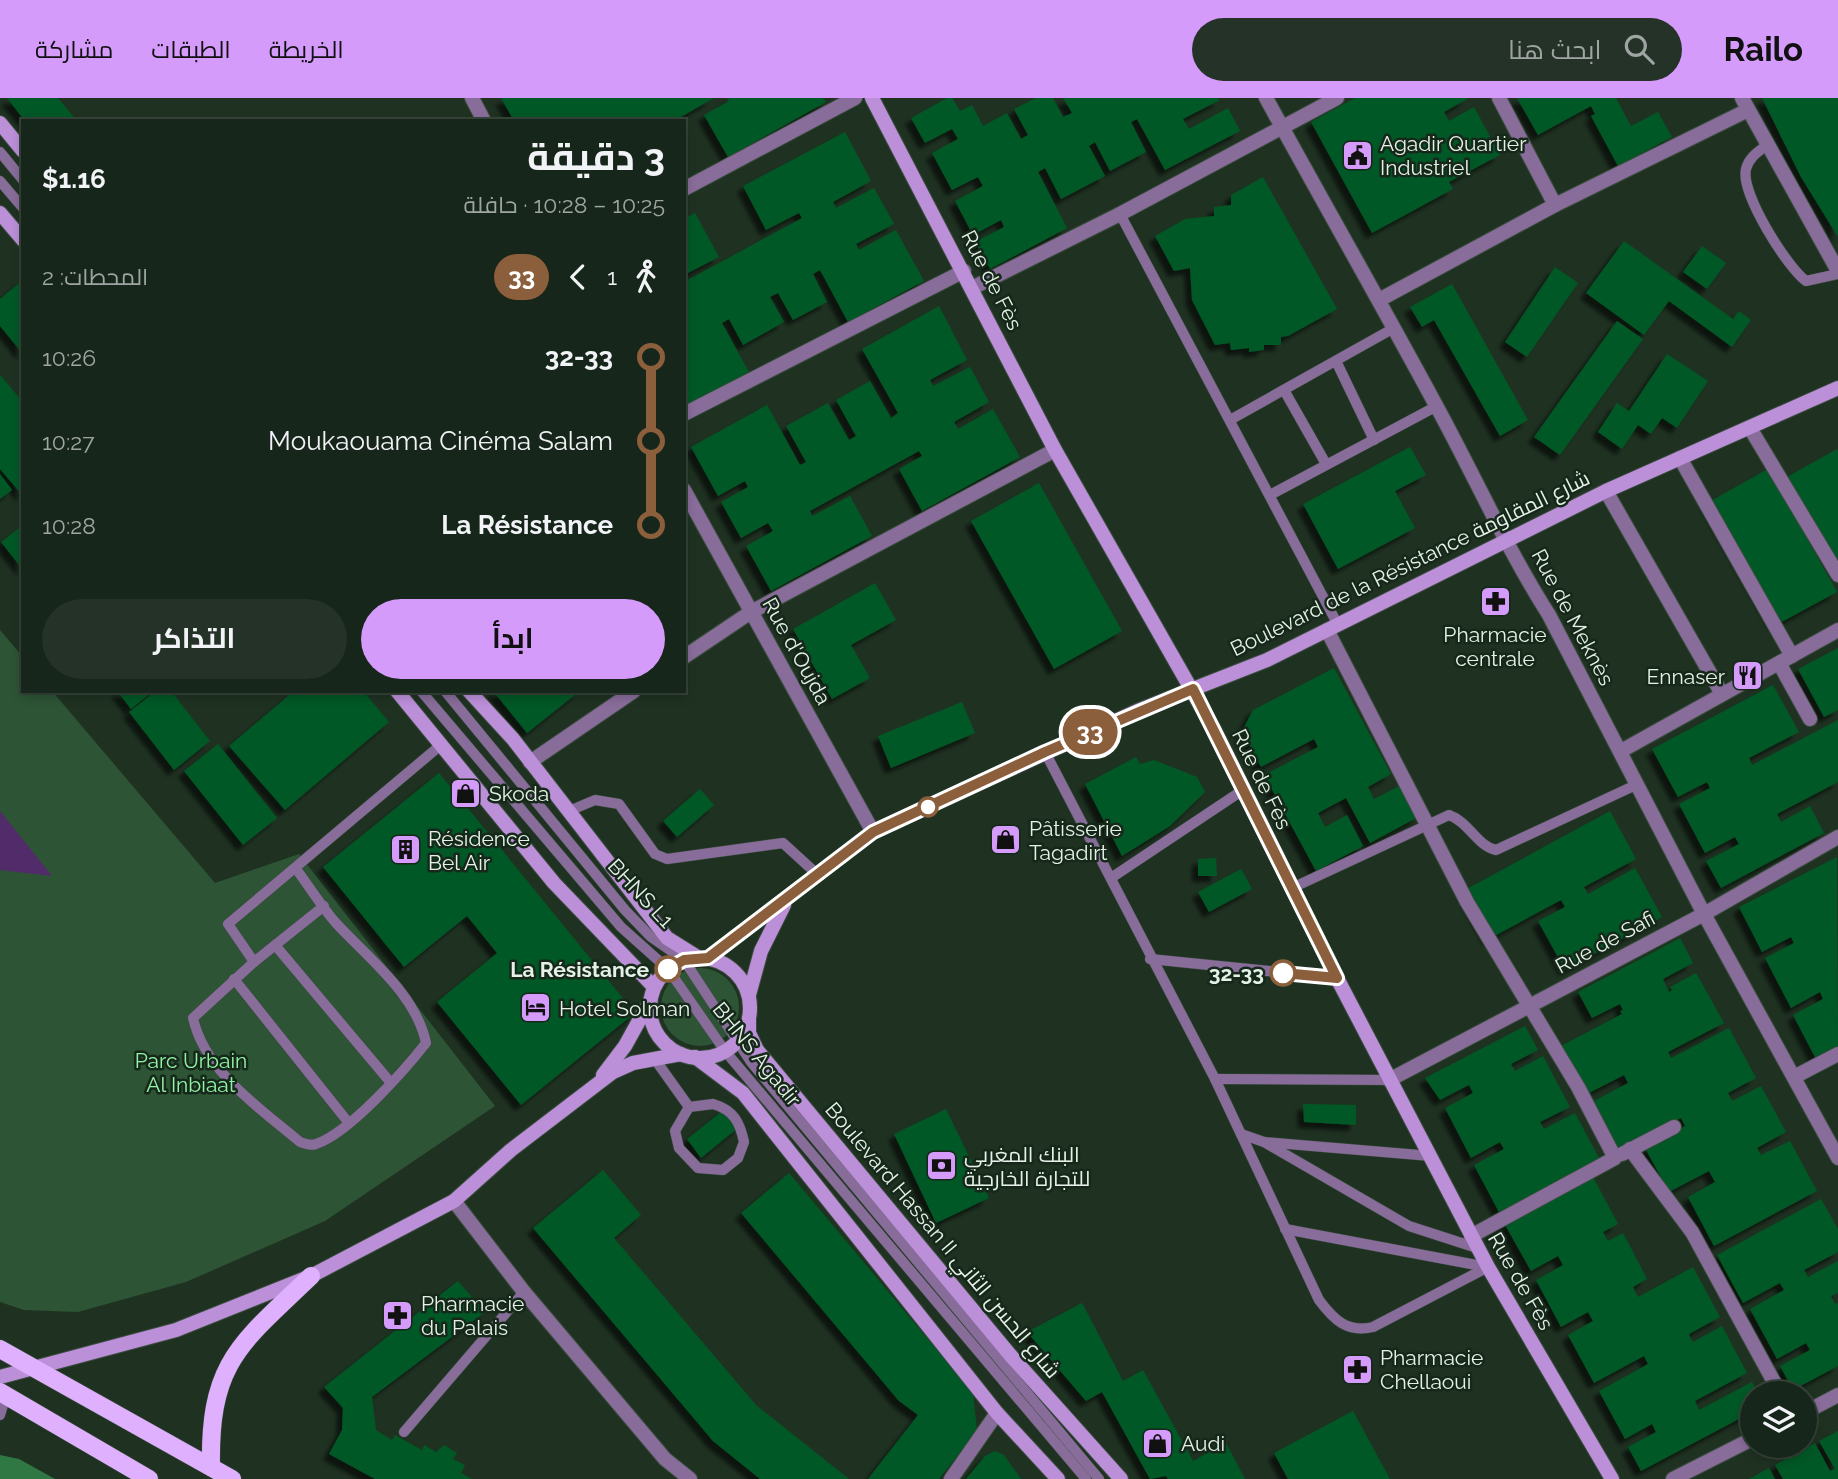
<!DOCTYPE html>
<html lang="ar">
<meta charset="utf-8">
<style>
body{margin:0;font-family:Raleway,Cairo,sans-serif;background:#243227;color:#f1f3f6;direction:rtl;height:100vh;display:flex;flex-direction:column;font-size:26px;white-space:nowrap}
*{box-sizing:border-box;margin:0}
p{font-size:23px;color:#9ea5a2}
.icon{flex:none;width:38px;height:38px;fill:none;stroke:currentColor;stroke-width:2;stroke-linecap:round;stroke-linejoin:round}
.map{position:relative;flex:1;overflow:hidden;direction:ltr}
.sheet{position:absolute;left:21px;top:21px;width:665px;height:574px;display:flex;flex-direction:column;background:#17261a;border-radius:0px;box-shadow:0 4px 10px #0003,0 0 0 2px #364339;direction:rtl}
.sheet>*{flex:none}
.badge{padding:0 14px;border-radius:23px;font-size:24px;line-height:46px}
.tools{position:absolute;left:1740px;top:1283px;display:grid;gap:14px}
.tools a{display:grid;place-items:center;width:77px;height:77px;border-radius:50%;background:#17261a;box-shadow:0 4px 10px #0003,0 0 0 2px #364339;font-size:35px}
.map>.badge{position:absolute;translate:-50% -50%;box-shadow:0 0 0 4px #fff}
.legs{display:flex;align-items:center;gap:10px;height:77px;padding:0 21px;font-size:23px}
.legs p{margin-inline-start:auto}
.head{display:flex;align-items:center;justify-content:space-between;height:119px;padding:0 21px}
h1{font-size:38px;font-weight:700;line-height:52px}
.action{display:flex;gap:14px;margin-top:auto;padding:14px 21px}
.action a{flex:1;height:80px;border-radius:42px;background:#d59bfb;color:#111;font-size:28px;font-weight:700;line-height:80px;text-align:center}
.action a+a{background:#243227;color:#f1f3f6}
ul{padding:0 21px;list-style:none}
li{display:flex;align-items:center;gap:24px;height:84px;font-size:26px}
li i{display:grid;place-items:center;width:10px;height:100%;margin:0 9px;background:currentColor}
li i::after{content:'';width:18px;height:18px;margin:-9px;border:5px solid;border-radius:50%;background:#17261a}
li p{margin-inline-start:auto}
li:first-child i{background:linear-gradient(#0000 50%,currentColor 0)}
li:last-child i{background:linear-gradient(currentColor 50%,#0000 0)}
header{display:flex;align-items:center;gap:42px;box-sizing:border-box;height:98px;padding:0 35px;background:#d59bfb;color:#111}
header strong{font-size:33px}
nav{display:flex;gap:38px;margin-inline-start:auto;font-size:24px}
.search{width:490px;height:63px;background:#243227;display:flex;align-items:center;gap:18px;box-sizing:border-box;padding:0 24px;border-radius:38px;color:#9ea5a2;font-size:26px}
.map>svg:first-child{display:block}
</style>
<header>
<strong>Railo</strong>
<div class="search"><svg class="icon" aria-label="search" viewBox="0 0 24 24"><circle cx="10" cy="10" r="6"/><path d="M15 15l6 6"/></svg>ابحث هنا</div>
<nav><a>الخريطة</a><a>الطبقات</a><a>مشاركة</a></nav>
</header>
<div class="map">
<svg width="1838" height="1381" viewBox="0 0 1838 1381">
<defs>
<filter id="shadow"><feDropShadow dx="-6" dy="6" stdDeviation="2" flood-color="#0009"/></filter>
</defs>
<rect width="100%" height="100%" fill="#1f3222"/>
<g fill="#2d5435">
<polygon points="0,532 23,559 23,593 52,593 215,785 299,756 495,1008 325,1123 186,1184 78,1214 24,1212 0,1204"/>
<circle cx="700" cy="909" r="39"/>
</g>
<polygon fill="#307843" points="0,1357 19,1361 55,1381 0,1381"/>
<polygon fill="#522b6a" points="0,713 52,778 0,772"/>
<g fill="#045925" filter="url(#shadow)">
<polygon points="7,0 58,0 77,23 25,23"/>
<polygon points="501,0 714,0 674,23 514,23"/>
<polygon points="727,0 823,0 826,4 728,59 704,17 729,3"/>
<polygon points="947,0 952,0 960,13 972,7 983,28 1007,15 1021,41 1028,37 1014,11 1036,0 1053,0 1063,19 1072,15 1063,0 1218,0 1220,2 1183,21 1189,31 1228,10 1240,33 1165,72 1137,21 1131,24 1146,54 1110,73 1095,44 1089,48 1105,78 1061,101 1045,70 1038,74 1067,130 990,171 975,144 1004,129 1001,122 973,137 955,103 983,88 978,79 952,92 932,55 958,41 952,31 925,45 911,20"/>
<polygon points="1355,0 1469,0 1444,14 1449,23 1474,9 1500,57 1449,84 1453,91 1372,135 1311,24"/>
<polygon points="1517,0 1616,0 1631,28 1658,14 1672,39 1618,68 1591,18 1595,16 1591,8 1538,37"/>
<polygon points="1762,0 1838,0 1838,139 1801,79"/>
<polygon points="845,34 871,83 833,104 836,110 874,90 894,126 856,146 859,152 896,132 924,183 848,224 820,172 813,176 827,204 793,222 778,195 770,199 784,224 743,247 729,221 722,225 750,276 684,311 684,184 802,120 799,115 766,132 743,88"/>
<polygon points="1263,79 1337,211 1288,238 1281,239 1281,247 1264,247 1264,252 1249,254 1249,250 1231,252 1230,245 1215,247 1192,202 1190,170 1174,173 1155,138 1185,121 1214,118 1214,109 1231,107 1231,97"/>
<polygon points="695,115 719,159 684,177 684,121"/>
<polygon points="1624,143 1733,221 1739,213 1751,222 1732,249 1669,203 1644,237 1586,195"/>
<polygon points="1702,148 1726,165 1707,191 1683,174"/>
<polygon points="1555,169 1578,185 1527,259 1505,244"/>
<polygon points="23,182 23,256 0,228 0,201"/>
<polygon points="1452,186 1528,322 1500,338 1434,222 1422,229 1410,209"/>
<polygon points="939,208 967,262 930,282 933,288 970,269 989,304 954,324 958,331 993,311 1020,359 922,413 899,371 922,358 919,353 810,413 812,418 850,398 872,438 771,493 746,448 773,433 768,425 741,440 721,404 748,389 745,383 718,398 691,349 767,307 800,367 806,364 786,328 828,305 849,342 856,338 836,302 870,283 891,320 898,315 862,251"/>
<polygon points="1617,223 1643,241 1560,357 1534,339"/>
<polygon points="1667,256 1708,283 1677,330 1662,320 1651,336 1638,327 1622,351 1598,334 1617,305 1629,313"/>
<polygon points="0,277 23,304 23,398 0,371"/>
<polygon points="1410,349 1426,377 1395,393 1415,430 1338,471 1303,406"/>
<polygon points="1837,351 1838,354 1838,469 1787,379"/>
<polygon points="1768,371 1837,494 1776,527 1707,405"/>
<polygon points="0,376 12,392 0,401"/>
<polygon points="1039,385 1122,533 1054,571 971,423"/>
<polygon points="23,427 23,472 1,444"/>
<polygon points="875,485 896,522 851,547 870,580 832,601 793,531"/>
<polygon points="1838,550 1838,612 1824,619 1798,571"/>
<polygon points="1334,570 1391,676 1368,689 1374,701 1401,687 1418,719 1370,745 1346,700 1318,715 1325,729 1347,717 1363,748 1316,773 1264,677 1318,649 1314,641 1261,669 1242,633 1253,612"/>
<polygon points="1773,587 1799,634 1749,660 1752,667 1838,622 1838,684 1777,716 1781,724 1810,708 1824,735 1721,790 1706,763 1739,746 1735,739 1705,755 1679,706 1710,690 1707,684 1678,699 1652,651"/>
<polygon points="117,593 153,593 131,611"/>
<polygon points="156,593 171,593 210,643 174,672 129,614"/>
<polygon points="294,593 363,593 389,624 285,712 229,648"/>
<polygon points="493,593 580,593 527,635"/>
<polygon points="962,604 975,635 891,670 878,638"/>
<polygon points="218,646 277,720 243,747 184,673"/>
<polygon points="1136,659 1140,666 1154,662 1197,679 1205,694 1170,728 1122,758 1085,686"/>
<polygon points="439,675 635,915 521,1007 437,904 497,855 467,818 404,869 323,769"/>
<polygon points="700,691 714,707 677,739 663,723"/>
<polygon points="1610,713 1636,761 1584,789 1588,796 1635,770 1662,819 1565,872 1538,823 1565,809 1561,802 1489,841 1463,793"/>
<polygon points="1837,759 1838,949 1816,961 1793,917 1823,901 1820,894 1791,910 1765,860 1794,845 1791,839 1762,854 1739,809"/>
<polygon points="1216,760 1217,778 1198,778 1198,761"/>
<polygon points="1241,771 1252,791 1209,814 1198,794"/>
<polygon points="1680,840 1693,865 1663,881 1669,894 1672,892 1670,889 1696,875 1724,925 1668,954 1671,960 1729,930 1756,980 1728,995 1732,1003 1761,988 1786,1034 1757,1050 1761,1057 1790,1043 1817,1093 1714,1148 1688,1099 1715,1084 1709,1073 1669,1094 1645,1050 1685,1028 1681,1020 1616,1054 1590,1005 1628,985 1624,977 1585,997 1559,949 1622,916 1620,913 1623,912 1620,906 1592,920 1578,894"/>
<polygon points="1525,928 1538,952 1511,966 1515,973 1543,958 1570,1009 1540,1024 1544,1031 1575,1015 1601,1064 1500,1116 1474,1067 1504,1051 1500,1044 1471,1060 1445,1010 1473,995 1469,987 1440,1002 1425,980"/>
<polygon points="1303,1006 1356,1007 1356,1027 1304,1024"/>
<polygon points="725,1011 739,1029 701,1060 687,1041"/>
<polygon points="946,1011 989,1100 936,1125 894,1036"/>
<polygon points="603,1072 641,1117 614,1140 756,1307 849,1381 760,1381 713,1343 533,1130"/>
<polygon points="789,1075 973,1295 977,1333 939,1381 868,1381 918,1317 899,1303 741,1115"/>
<polygon points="1592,1077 1618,1126 1603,1134 1608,1143 1623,1135 1647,1181 1633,1189 1638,1199 1693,1169 1720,1219 1689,1236 1690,1239 1693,1244 1722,1228 1747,1275 1695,1303 1699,1312 1752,1284 1758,1295 1752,1295 1752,1314 1641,1373 1628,1349 1656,1334 1652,1326 1625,1341 1599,1293 1648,1266 1644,1258 1594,1285 1568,1237 1593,1223 1588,1214 1561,1229 1536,1182 1563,1167 1558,1158 1531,1173 1504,1125"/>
<polygon points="1821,1101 1838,1131 1838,1154 1804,1172 1808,1179 1838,1163 1838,1195 1831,1198 1835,1206 1838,1205 1838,1268 1793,1292 1780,1268 1810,1252 1806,1245 1777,1261 1750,1211 1784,1192 1780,1185 1743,1205 1717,1157"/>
<polygon points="458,1183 485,1214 372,1299 376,1332 392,1342 395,1337 422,1352 424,1347 436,1354 444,1347 457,1355 453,1361 465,1367 461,1375 472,1381 375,1381 329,1356 342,1332 343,1310 324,1289"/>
<polygon points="1082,1205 1123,1283 1143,1272 1193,1363 1226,1345 1245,1381 1168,1381 1166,1378 1150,1381 1102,1294 1086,1303 1027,1234"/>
<polygon points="1353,1313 1390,1381 1288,1381 1274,1355"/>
<polygon points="1838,1333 1838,1381 1783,1381 1775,1367 1815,1345 1830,1373 1835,1371 1819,1343"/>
<polygon points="995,1353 1004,1357 1021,1381 966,1381 985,1358"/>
<polygon points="1769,1370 1775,1381 1749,1381"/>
</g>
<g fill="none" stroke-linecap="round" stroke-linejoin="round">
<defs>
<g id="lane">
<path d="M1767 47C1758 54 1749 59 1746 71 1740 95 1787 169 1806 183L1838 176"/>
<polyline points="0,54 23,82"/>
<polyline points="0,83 23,110"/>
<polyline points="1120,116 1338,527"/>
<polyline points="1336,263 1374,342"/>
<polyline points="1284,292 1326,366"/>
<polyline points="1230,322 1394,230"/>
<polyline points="1270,397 1437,308"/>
<polyline points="421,593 621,829 668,871 725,953 1086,1381"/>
<polyline points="445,593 625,812 651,839 684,862 751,964 1099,1381"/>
<path d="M1045 654 1215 981 1319 1202C1334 1222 1347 1235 1373 1229L1488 1169"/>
<polyline points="569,713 595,702 619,706 655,756 667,761 783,745 818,777"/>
<path d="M296 771C309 788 321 808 335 824 368 860 416 896 426 945 404 973 349 1035 316 1046 311 1048 306 1046 300 1044 260 1010 205 974 193 920L254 864 228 826 442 646"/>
<polyline points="1111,780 1243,692"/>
<path d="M1292 790 1449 717C1469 724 1477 748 1496 752L1638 686"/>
<polyline points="275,847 391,985"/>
<polyline points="1150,861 1337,880"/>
<polyline points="254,864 324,808"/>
<polyline points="234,881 348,1024"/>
<polyline points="654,960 689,1009"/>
<polyline points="1215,981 1389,982"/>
<path d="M713 1006C734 1012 740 1025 744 1044L738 1060 723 1072 698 1070 679 1050 675 1033 689 1009Z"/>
<polyline points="1241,1036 1264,1044 1431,1058"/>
<polyline points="1264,1044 1409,1128 1477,1150"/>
<polyline points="1285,1131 1487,1169"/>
<polyline points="0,1317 6,1297"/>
<polyline points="404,1334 524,1194"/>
</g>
<g id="street">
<polyline points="472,0 484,23"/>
<path d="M1266 0C1323 104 1382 207 1438 311 1475 379 1508 453 1549 517L1704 816 1838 1060"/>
<polyline points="1499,0 1555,107"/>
<polyline points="1742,0 1838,173"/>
<polyline points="684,91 855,0"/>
<polyline points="972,190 1120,116 1337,0"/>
<polyline points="1379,202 1555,107 1748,12"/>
<polyline points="684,316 964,173"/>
<polyline points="1750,330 1838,477"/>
<polyline points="1680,360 1792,558"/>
<polyline points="684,392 873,734"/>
<polyline points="1606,393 1722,596"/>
<polyline points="1327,532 1467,804 1578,989 1615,1060 1471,1138"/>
<polyline points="684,559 751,514 1055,352"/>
<polyline points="1779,565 1810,621"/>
<polyline points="1621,653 1838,532"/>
<polyline points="530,664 634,593"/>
<polyline points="1794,979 1838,956"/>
<polyline points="1389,982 1704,816 1838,739"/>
<polyline points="1630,1051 1692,1134 1780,1295"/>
<polyline points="1622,1056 1674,1029"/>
<polyline points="454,1103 524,1194 665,1361 690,1381"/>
<polyline points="1804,1315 1838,1297"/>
<polyline points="951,1381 997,1315"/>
<polyline points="1673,1381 1752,1341"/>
</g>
<g id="secondary">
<polyline points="872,0 1055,352 1215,633 1337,880 1488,1169 1612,1381"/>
<polyline points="0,25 23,53"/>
<polyline points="0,115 23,142"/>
<polyline points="397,593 554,785 654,889"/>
<polyline points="469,593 513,641 667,840 699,860"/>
<polyline points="708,860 873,734 1137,613 1267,562 1606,393 1838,290"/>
<circle cx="700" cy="910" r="50"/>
<polyline points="749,897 761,853 784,807"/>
<polyline points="749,921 749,935 757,952 1011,1258 1121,1381"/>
<polyline points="695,959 743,995 997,1315 1058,1381"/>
<polyline points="603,977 625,948 650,903"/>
<polyline points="0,1279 176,1232 311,1178 454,1103 511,1052 613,974 633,965 681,956"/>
</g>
<g id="primary">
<polyline points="0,1251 232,1381"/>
<polyline points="0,1294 149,1381"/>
<path d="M211 1369C209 1264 240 1246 311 1178"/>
</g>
</defs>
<use href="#lane" stroke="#3b4d3e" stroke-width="11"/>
<use href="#street" stroke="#3b4d3e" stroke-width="16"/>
<use href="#secondary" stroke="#3b4d3e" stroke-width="16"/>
<use href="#primary" stroke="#3b4d3e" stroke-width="19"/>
<use href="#lane" stroke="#886c9a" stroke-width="10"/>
<use href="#street" stroke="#886c9a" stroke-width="14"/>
<use href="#secondary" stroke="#bc8fd9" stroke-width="14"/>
<use href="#primary" stroke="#deb0fd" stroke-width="18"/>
</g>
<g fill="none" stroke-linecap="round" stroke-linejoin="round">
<defs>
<polyline id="line-1" points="668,871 684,862 708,860 873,734 1045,654 1193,591 1337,880 1283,875"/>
</defs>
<use href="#line-1" stroke="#fff" stroke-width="16"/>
<use href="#line-1" stroke="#8b5e3c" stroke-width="10"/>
</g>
<defs>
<symbol id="civic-square" viewBox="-11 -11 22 22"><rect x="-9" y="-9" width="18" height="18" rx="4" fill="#d59bfb" stroke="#152819"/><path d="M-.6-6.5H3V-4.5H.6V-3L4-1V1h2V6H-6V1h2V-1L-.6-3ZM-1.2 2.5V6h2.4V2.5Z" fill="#111"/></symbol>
<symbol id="pharmacy-square" viewBox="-11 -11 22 22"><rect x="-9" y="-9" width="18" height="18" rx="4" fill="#d59bfb" stroke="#152819"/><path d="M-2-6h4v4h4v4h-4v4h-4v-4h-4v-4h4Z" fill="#111"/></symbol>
<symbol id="restaurant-square" viewBox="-11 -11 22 22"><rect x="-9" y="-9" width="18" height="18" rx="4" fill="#d59bfb" stroke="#152819"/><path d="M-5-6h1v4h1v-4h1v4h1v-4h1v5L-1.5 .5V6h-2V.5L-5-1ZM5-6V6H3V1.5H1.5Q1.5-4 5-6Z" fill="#111"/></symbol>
<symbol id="shop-square" viewBox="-11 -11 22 22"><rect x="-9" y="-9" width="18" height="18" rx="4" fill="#d59bfb" stroke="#152819"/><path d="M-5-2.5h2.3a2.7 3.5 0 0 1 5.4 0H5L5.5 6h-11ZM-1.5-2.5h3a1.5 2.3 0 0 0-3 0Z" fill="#111"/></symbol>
<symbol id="building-square" viewBox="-11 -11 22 22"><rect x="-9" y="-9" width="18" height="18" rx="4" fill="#d59bfb" stroke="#152819"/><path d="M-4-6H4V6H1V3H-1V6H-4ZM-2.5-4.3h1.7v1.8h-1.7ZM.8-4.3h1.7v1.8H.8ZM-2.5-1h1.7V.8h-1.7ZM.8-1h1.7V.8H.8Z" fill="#111"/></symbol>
<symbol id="hotel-square" viewBox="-11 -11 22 22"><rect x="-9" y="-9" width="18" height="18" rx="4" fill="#d59bfb" stroke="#152819"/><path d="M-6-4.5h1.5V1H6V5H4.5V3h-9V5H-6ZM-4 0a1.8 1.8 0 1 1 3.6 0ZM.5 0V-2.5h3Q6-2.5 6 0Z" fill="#111"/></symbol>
<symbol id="bank-square" viewBox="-11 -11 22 22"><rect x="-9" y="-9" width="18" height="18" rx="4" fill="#d59bfb" stroke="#152819"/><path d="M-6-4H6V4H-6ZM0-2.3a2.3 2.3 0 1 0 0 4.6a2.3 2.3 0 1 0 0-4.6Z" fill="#111"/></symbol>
</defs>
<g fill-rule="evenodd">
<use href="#civic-square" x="1340" y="40" width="35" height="35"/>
<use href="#pharmacy-square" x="1478" y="486" width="35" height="35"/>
<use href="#restaurant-square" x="1730" y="560" width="35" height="35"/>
<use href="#shop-square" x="448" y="678" width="35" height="35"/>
<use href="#shop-square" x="988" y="724" width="35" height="35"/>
<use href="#building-square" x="388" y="734" width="35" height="35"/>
<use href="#hotel-square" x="518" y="892" width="35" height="35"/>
<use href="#bank-square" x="924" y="1050" width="35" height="35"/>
<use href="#pharmacy-square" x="380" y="1200" width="35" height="35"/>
<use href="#pharmacy-square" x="1340" y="1254" width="35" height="35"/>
<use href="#shop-square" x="1140" y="1328" width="35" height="35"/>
</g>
<g fill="#fff" stroke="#8b5e3c" stroke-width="3.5">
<circle cx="928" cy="709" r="9"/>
<circle cx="668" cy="871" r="12"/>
<circle cx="1283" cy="875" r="12"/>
</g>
<g text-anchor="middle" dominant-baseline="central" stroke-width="5" stroke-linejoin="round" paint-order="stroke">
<g font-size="21" fill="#e5f1e7" stroke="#152819" text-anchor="start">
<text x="1380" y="45">Agadir Quartier<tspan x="1380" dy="24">Industriel</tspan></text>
<text x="1495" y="536" text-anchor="middle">Pharmacie<tspan x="1495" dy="24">centrale</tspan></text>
<text x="1725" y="578" text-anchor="end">Ennaser</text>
<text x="489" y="695">Skoda</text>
<text x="1029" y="730">Pâtisserie<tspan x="1029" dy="24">Tagadirt</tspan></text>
<text x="428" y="740">Résidence<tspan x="428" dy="24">Bel Air</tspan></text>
<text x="559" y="910">Hotel Solman</text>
<text x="964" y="1056">البنك المغربي<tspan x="964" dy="24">للتجارة الخارجية</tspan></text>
<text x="421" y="1205">Pharmacie<tspan x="421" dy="24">du Palais</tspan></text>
<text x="1380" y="1259">Pharmacie<tspan x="1380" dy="24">Chellaoui</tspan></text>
<text x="1181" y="1345">Audi</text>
</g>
<g font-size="21" fill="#e5f1e7" stroke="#152819">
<text transform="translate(992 182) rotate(63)">Rue de Fès</text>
<text transform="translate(1410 465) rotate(-26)">Boulevard de la Résistance شارع المقاومة</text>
<text transform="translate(1573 519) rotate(62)">Rue de Meknès</text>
<text transform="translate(797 553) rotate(61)">Rue d'Oujda</text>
<text transform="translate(1262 681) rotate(64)">Rue de Fès</text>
<text transform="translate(641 795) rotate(47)">BHNS L1</text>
<text transform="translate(1605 844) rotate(-28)">Rue de Safi</text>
<text transform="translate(757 956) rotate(51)">BHNS Agadir</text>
<text transform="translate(943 1142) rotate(50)">Boulevard Hassan II شارع الحسن الثاني</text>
<text transform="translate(1521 1183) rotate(60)">Rue de Fès</text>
</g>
<g font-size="21" font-weight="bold" fill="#e5f1e7" stroke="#152819" text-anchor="end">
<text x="649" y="871">La Résistance</text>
<text x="1264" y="875">32-33</text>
</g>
<g font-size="21" fill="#91f2a5" stroke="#152819">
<text x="191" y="962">Parc Urbain<tspan x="191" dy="24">Al Inbiaat</tspan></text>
</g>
</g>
</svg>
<div class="tools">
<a><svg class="icon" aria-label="layers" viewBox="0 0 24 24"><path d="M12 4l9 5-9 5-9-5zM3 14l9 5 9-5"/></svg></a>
</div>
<b class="badge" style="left:1090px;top:634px;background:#8b5e3c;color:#fff">33</b>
<section class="sheet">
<div class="head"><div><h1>3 دقيقة</h1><p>10:25 – 10:28 · حافلة</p></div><b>$1.16</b></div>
<div class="legs"><svg class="icon" aria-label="walk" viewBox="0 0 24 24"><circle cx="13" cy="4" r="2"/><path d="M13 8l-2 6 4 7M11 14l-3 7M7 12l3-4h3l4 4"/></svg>1<svg class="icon" aria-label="back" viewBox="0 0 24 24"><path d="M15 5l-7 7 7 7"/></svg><b class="badge" style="background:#8b5e3c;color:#fff">33</b><p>المحطات: 2</p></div>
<ul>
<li><i style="color:#8b5e3c"></i><b>32-33</b><p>10:26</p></li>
<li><i style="color:#8b5e3c"></i><span>Moukaouama Cinéma Salam</span><p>10:27</p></li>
<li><i style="color:#8b5e3c"></i><b>La Résistance</b><p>10:28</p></li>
</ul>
<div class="action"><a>ابدأ</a><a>التذاكر</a></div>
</section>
</div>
